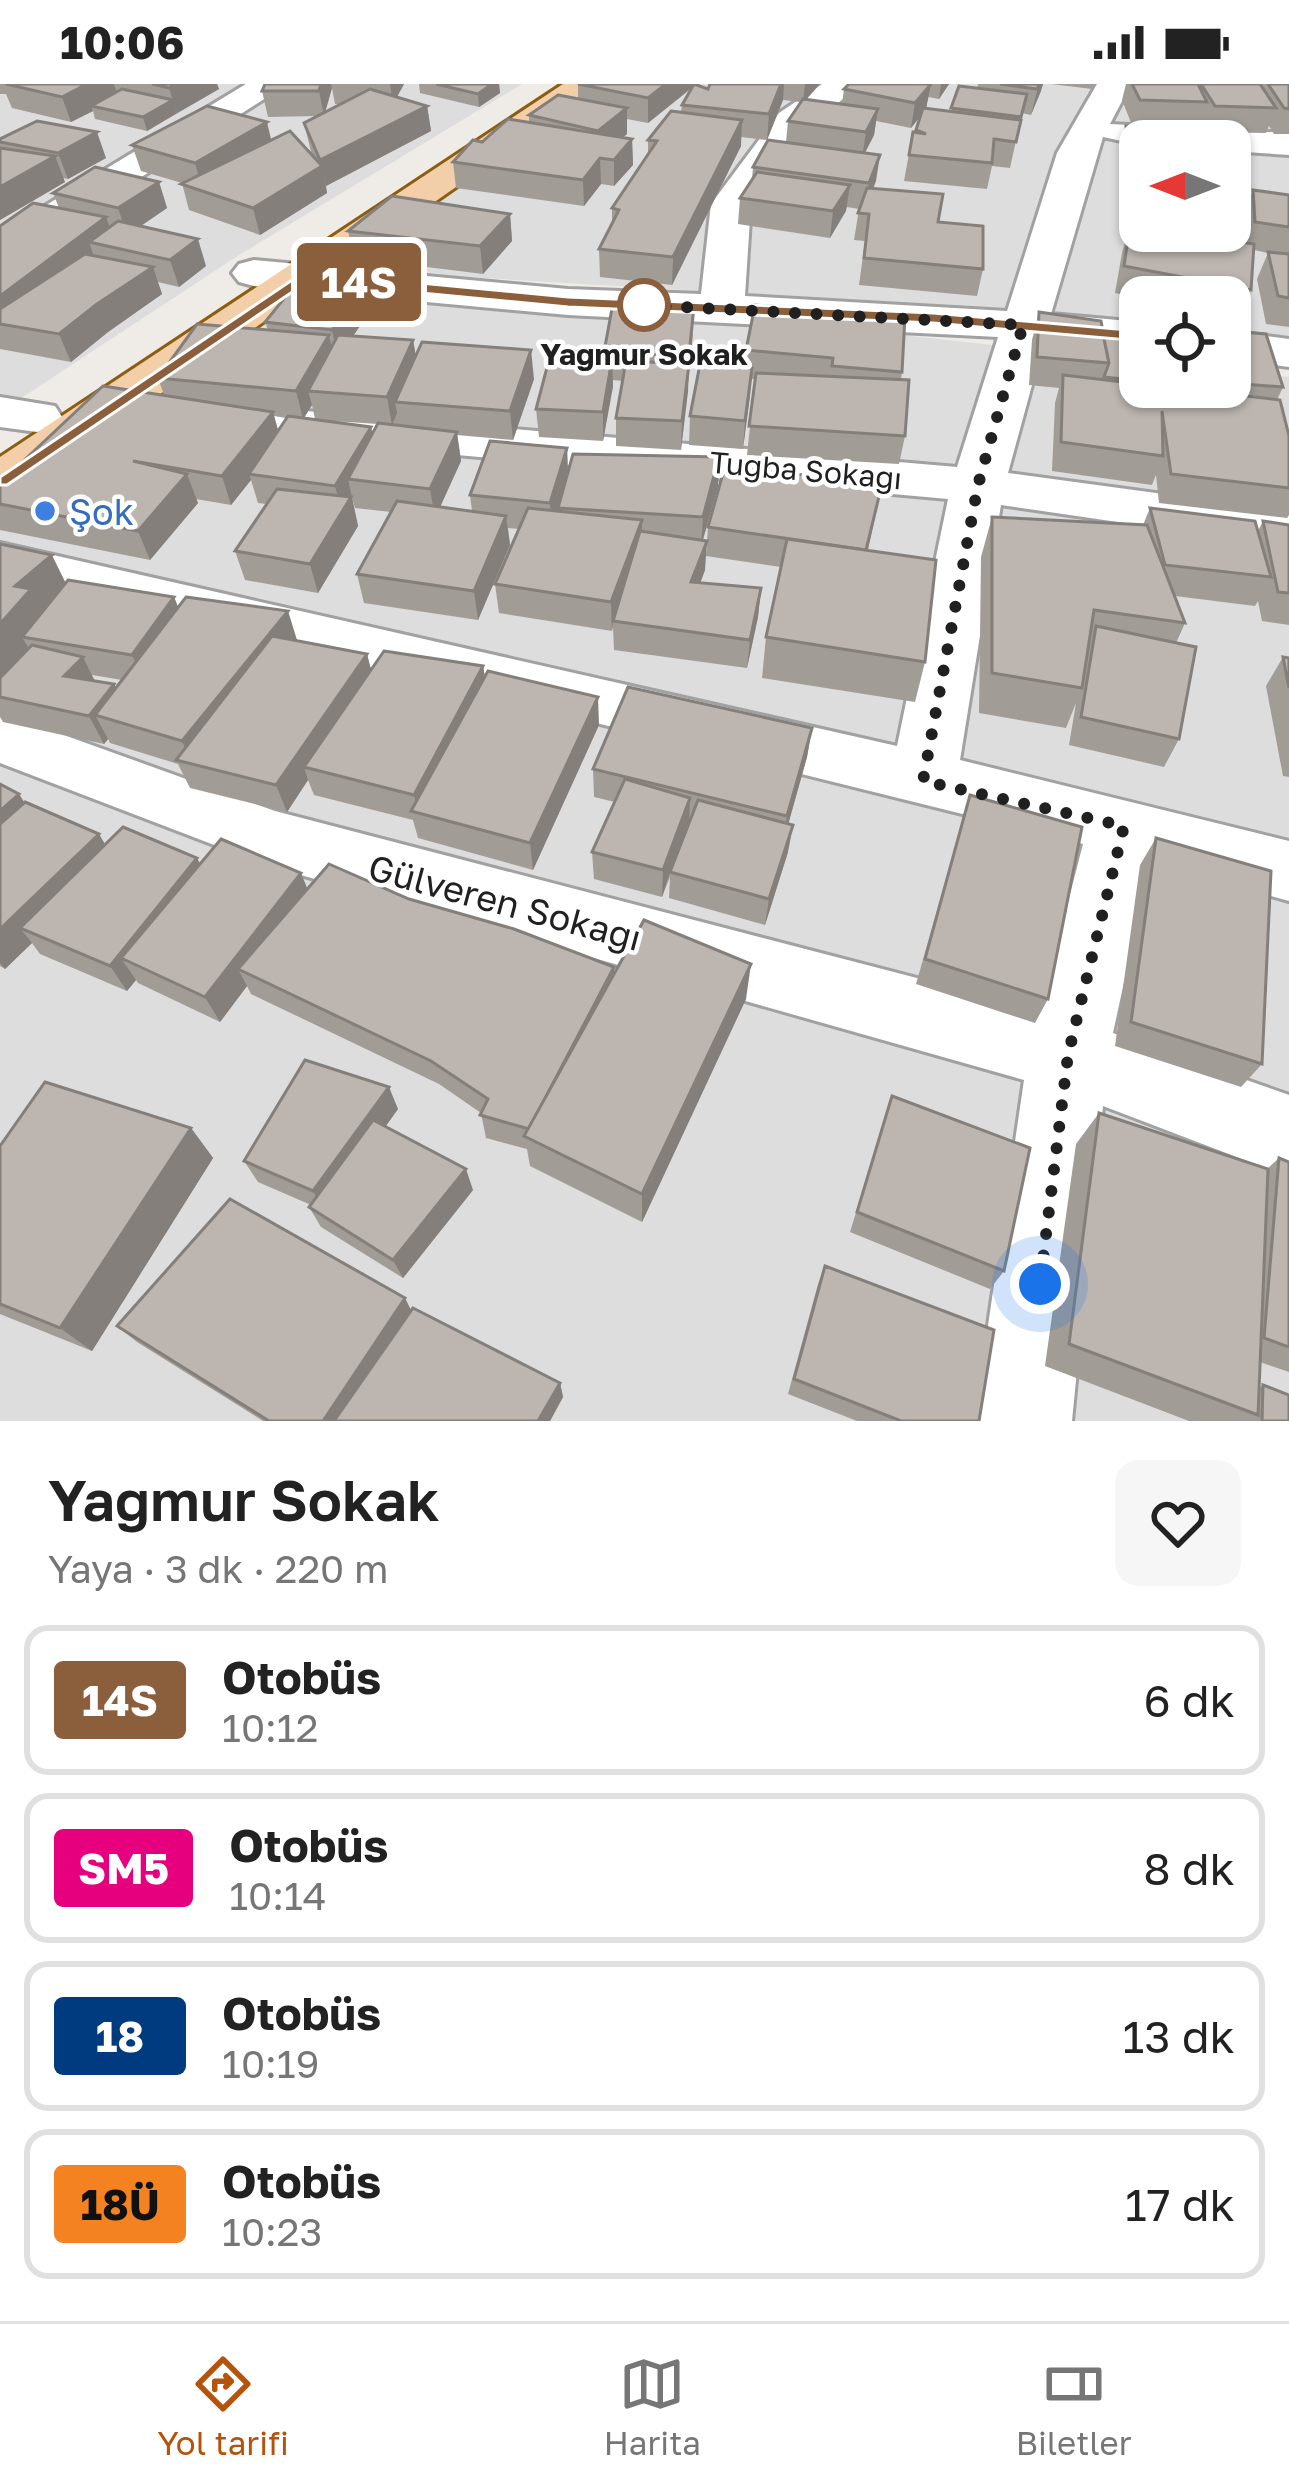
<!DOCTYPE html>
<html lang="tr">
<meta charset="utf-8">
<style>
body{margin:0;font-family:"Golos Text",sans-serif;background:#f6f6f6;color:#222;height:100vh;display:flex;flex-direction:column;font-size:45px;white-space:nowrap}
*{box-sizing:border-box;margin:0}
p{font-size:39px;color:#767676}
.icon{flex:none;width:66px;height:66px;fill:none;stroke:currentColor;stroke-width:2;stroke-linecap:round;stroke-linejoin:round}
.map{position:relative;height:1337px;overflow:hidden}
.sheet{display:flex;flex-direction:column;background:#fff;flex:1}
.sheet>*{flex:none}
.badge{padding:0 24px;border-radius:9px;font-size:42px;line-height:78px}
.needle{width:78px;rotate:270deg}
.controls{position:absolute;left:1119px;top:36px;display:grid;gap:24px}
.controls a{display:grid;place-items:center;width:132px;height:132px;border-radius:24px;background:#fff;box-shadow:0 3px 9px #0004;font-size:60px}
.you{position:absolute;width:60px;height:60px;margin:-30px;border:9px solid #fff;border-radius:50%;background:#1a73e8;box-shadow:0 0 0 18px #1a73e833}
.map>.badge{position:absolute;translate:-50% -50%;box-shadow:0 0 0 6px #fff}
.round{display:grid;place-items:center;flex:none;width:126px;height:126px;border-radius:24px;background:#f6f6f6}
.overview{display:flex;align-items:center;justify-content:space-between;height:204px;padding:0 48px}
h1{font-size:57px;font-weight:600;line-height:90px}
ul{padding:0;list-style:none}
li{display:flex;align-items:center;gap:36px;height:150px;margin:0 24px 18px;padding:0 24px;border:6px solid #e0e0e0;border-radius:24px}
li div{flex:1}
li b{display:block;font-size:45px}
li em{font-style:normal}
li .badge{min-width:132px;font-weight:700;text-align:center}
.status{display:flex;justify-content:space-between;align-items:center;height:84px;padding:0 60px;background:#fff;direction:ltr}
.status svg{height:33px;fill:currentColor}
.tabs{display:flex;justify-content:space-around;align-items:center;height:168px;border-top:3px solid #e0e0e0;background:#fff;font-size:33px;color:#767676}
.tabs a{display:grid;justify-items:center;gap:6px}
.tabs .current{color:#b45309}
.map>svg:first-child{display:block}
</style>
<div class="status"><b>10:06</b><svg viewBox="0 0 49 12"><path d="M0 12V9h3v3zM5 12V6h3v6zM10 12V3h3v9zM15 12V0h3v12zM26 1h20v11H26zM47 4h2v5h-2z"/></svg></div>
<div class="map">
<svg width="1289" height="1337" viewBox="0 0 1289 1337">
<rect width="100%" height="100%" fill="#efece7"/>
<g fill="#ddd" fill-rule="evenodd">
<polygon points="0,0 522,0 236,173 0,328"/>
<path d="M609 0H1289V263L1230 255V213H1140V242L1030 227 334 185ZM1140 57H1230V147H1140Z"/>
<polygon points="312,207 902,251 1140,277 1140,303 1230,303 1230,287 1289,293 1289,1337 0,1337 0,428"/>
</g>
<g fill="none" stroke-linecap="round" stroke-linejoin="round">
<defs>
<g id="minor">
<polygon points="246,0 288,0 61,144 15,178 0,182 0,149"/>
<polygon points="822,0 862,0 805,45 751,120 745,212 1007,227 1057,69 1097,0 1131,0 1110,40 1289,49 1289,71 1230,67 1230,57 1140,57 1140,61 1103,53 1051,230 1140,238 1140,266 1044,257 1008,389 1289,427 1289,463 1001,421 960,676 1289,757 1289,817 1150,778 1113,949 1289,1011 1289,1093 1103,1022 1072,1337 974,1337 1024,996 269,782 0,679 0,628 275,727 1040,926 1083,760 395,589 0,497 0,459 897,662 948,415 189,347 171,343 164,332 171,321 189,317 957,383 998,253 568,231 254,202 239,198 232,189 239,180 254,176 568,205 701,210 711,120 779,29"/>
<polygon points="1230,247 1289,255 1289,283 1230,275"/>
<polygon points="0,313 55,322 62,333 55,344 37,348 0,343"/>
</g>
<polygon id="major" points="563,0 603,0 19,409 0,413 0,373"/>
</defs>
<use href="#minor" stroke="#a1a1a1" stroke-width="6"/>
<use href="#major" stroke="#8b5d10" stroke-width="6"/>
<use href="#minor" fill="#fff" fill-rule="evenodd"/>
<use href="#major" fill="#f2cfa9" fill-rule="evenodd"/>
</g>
<g fill="#a29c97" fill-rule="evenodd">
<polygon points="0,0 217,0 219,5 147,47 95,35 93,27 71,38 12,24 6,10 0,10"/>
<path d="M265 0H404L397 13 427 22 431 47 326 102 327 109 260 151 189 126 182 99 141 87 132 61 272 56 312 72 304 39 316 32 268 33 262 7ZM332 4 335 20H340L325 28Z"/>
<polygon points="419,0 499,0 500,9 479,23 420,9"/>
<polygon points="578,0 697,0 708,5 710,0 820,0 806,15 842,20 844,5 849,0 949,0 939,15 928,13 926,25 951,28 959,2 977,5 978,0 1043,0 1031,31 1022,29 1010,84 992,82 987,105 904,97 913,48 915,49 920,33 911,44 876,37 874,51 865,69 880,71 873,104 943,110 938,138 983,142 983,185 977,212 859,201 865,157 854,156 859,125 847,123 830,154 738,140 740,114 752,95 753,83 768,56 786,58 788,37 800,18 783,16 767,56 741,53 741,62 672,201 600,193 599,165 612,139 612,124 648,71 648,56 671,27 681,28 682,21 692,4 648,39 627,35 627,50 623,53 632,55 633,81 614,102 601,100 584,122 456,104 453,78 473,56 482,58 508,35 529,38 529,31 558,11 578,15"/>
<polygon points="1051,0 1094,0 1092,5"/>
<polygon points="1126,0 1289,0 1289,50 1274,50 1269,42 1266,49 1206,48 1200,39 1199,44 1132,41 1122,16"/>
<polygon points="1126,42 1140,57 1140,127 1123,125 1119,68"/>
<polygon points="0,55 106,74 68,95 63,94 65,98 0,136"/>
<polygon points="159,98 167,124 141,142 206,182 179,203 158,198 162,210 108,248 71,278 0,265 0,142 59,124 53,109"/>
<polygon points="1253,106 1289,111 1289,243 1266,240 1257,195 1268,169 1254,166 1251,206 1240,233 1230,232 1230,213 1140,214 1115,209 1122,169 1130,142 1244,159 1243,133"/>
<polygon points="510,130 512,157 483,190 354,174 348,147"/>
<polygon points="755,221 902,288 901,296 905,352 899,380 747,371 755,295 751,295 743,365 689,361 690,332 745,283 746,266"/>
<path d="M373 223 353 252 413 256 416 273 534 295 513 356 457 351 461 377 440 423 472 427 470 411 567 364 568 388 718 402 703 456 705 486 700 499 761 504 758 533 747 584 614 566 613 543 612 547 499 529 495 500 519 445 508 444 510 461 478 536 364 519 357 490 391 428 355 424 352 414 358 442 318 509 245 496 235 467 266 420 258 419 251 396 231 421 196 415 198 419 150 476 0 446V399L164 311 158 294 268 246 265 238ZM312 321 315 335 304 334ZM274 332 286 334 278 346ZM317 336 378 340 372 350 371 343Z"/>
<polygon points="1039,228 1103,250 1140,253 1140,303 1230,303 1230,247 1283,303 1277,316 1289,352 1289,431 1287,434 1159,419 1156,391 1152,401 1052,387 1055,319 1059,304 1029,301 1032,256"/>
<polygon points="693,250 681,366 616,362 616,334 622,297 613,296 603,357 539,353 536,325 604,274 604,268"/>
<polygon points="882,400 868,466 925,578 915,618 762,594 766,553 781,483 706,472 708,443"/>
<polygon points="1150,424 1258,447 1263,437 1289,441 1289,541 1262,537 1258,517 1255,522 1175,512 1185,539 1176,559 1179,655 1164,683 1069,661 1076,619 1066,644 979,629 981,473 992,433 1143,441"/>
<path d="M0 460 65 499 174 513 178 524 296 557 367 570 371 586 483 582 485 593 599 641 533 786 418 754 413 736 314 711 308 696 287 728 190 704 178 680 110 659 108 655 104 660 3 638 0 633ZM92 591 122 596 116 604 114 600 95 597Z"/>
<polygon points="1283,573 1289,574 1289,693 1283,692 1266,602"/>
<polygon points="812,644 807,673 788,740 788,768 765,841 669,814 670,793 662,813 594,795 592,768 615,718 594,713 593,685"/>
<polygon points="0,700 24,719 105,761 308,805 409,815 614,883 614,890 746,915 642,1138 530,1082 527,1065 486,1054 481,1029 439,1000 251,910 247,902 220,938 138,899 136,896 127,907 40,870 32,859 5,885 0,882"/>
<polygon points="970,711 1048,915 1035,939 916,900"/>
<polygon points="1156,754 1262,980 1241,1003 1115,962 1140,781"/>
<polygon points="892,1012 1004,1187 990,1205 850,1148"/>
<polygon points="398,1025 385,1043 473,1106 403,1194 321,1143 309,1123 311,1121 258,1098 244,1077"/>
<polygon points="1099,1029 1267,1085 1279,1074 1289,1078 1289,1288 1260,1278 1259,1304 1263,1301 1289,1337 1189,1337 1045,1282 1076,1060"/>
<polygon points="191,1044 213,1074 92,1267 0,1230 0,1062"/>
<polygon points="825,1182 979,1337 857,1337 788,1310 818,1200"/>
<polygon points="411,1227 560,1299 563,1313 550,1337 263,1337 137,1258 117,1242"/>
</g>
<g fill="#847f7b">
<polygon points="87,0 114,0 118,13 91,22 93,27 71,38 62,13"/>
<polygon points="177,0 217,0 219,5 177,29 169,4"/>
<polygon points="321,0 331,0 332,4 324,32 319,7"/>
<polygon points="390,0 404,0 393,20"/>
<polygon points="492,0 499,0 500,9 479,23 478,10"/>
<polygon points="666,0 696,0 648,39 648,14"/>
<polygon points="781,0 784,0 783,16 767,56 769,30"/>
<polygon points="805,0 820,0 803,19"/>
<polygon points="931,0 926,25 911,44 915,19"/>
<polygon points="941,0 949,0 939,15"/>
<polygon points="1039,0 1043,0 1041,7 1031,31"/>
<polygon points="173,16 177,29 147,47 143,33"/>
<polygon points="427,22 431,47 326,102 320,76"/>
<polygon points="627,24 627,50 599,73 598,47"/>
<polygon points="878,25 874,51 862,74 866,48"/>
<polygon points="742,36 741,62 672,201 673,173"/>
<polygon points="267,38 273,64 202,105 195,79"/>
<polygon points="97,48 106,74 68,95 58,69"/>
<polygon points="632,55 633,81 614,102 614,76"/>
<polygon points="880,71 876,97 865,126 869,99"/>
<polygon points="55,72 65,98 0,136 0,103"/>
<polygon points="600,74 601,100 584,122 583,96"/>
<polygon points="322,82 327,109 260,151 253,124"/>
<polygon points="159,98 167,124 127,151 118,124"/>
<polygon points="850,101 846,127 830,154 833,127"/>
<polygon points="510,130 512,157 483,190 480,162"/>
<polygon points="106,133 116,160 89,158 95,176 0,240 0,212"/>
<polygon points="198,155 206,182 179,203 170,176"/>
<polygon points="153,183 162,210 108,248 71,278 59,250 97,220"/>
<polygon points="368,195 373,223 338,274 332,246"/>
<polygon points="329,251 335,280 308,307 312,321 303,335 296,307"/>
<polygon points="413,256 418,284 395,318 397,329 392,341 387,313"/>
<polygon points="531,266 534,295 513,356 510,327"/>
<polygon points="612,275 613,303 603,357 603,328"/>
<polygon points="689,280 688,308 681,366 682,337"/>
<polygon points="752,284 750,312 743,365 745,337"/>
<polygon points="273,328 281,357 249,390 251,396 231,421 222,392"/>
<polygon points="371,343 377,371 348,395 358,442 318,509 310,480 342,428 335,402"/>
<polygon points="457,348 461,377 435,434 430,405"/>
<polygon points="567,364 568,393 552,448 550,419"/>
<polygon points="719,373 718,402 701,462 703,433"/>
<polygon points="187,390 198,419 150,476 138,447"/>
<polygon points="506,432 510,461 478,536 474,507"/>
<polygon points="642,436 642,465 613,537 612,547 611,518"/>
<polygon points="707,457 705,486 690,527 691,498"/>
<polygon points="52,471 72,512 22,553 32,570 0,608 0,540 15,502"/>
<polygon points="761,504 758,533 747,584 750,556"/>
<polygon points="174,513 186,542 146,600 132,571"/>
<polygon points="288,527 297,556 198,682 192,680 182,657"/>
<polygon points="367,570 374,598 304,683 308,696 287,728 276,701"/>
<polygon points="83,573 97,602 64,592"/>
<polygon points="483,582 488,611 418,729 414,711"/>
<polygon points="114,600 128,628 95,631 108,655 104,660 89,632"/>
<polygon points="598,613 599,641 533,786 530,759"/>
<polygon points="812,644 807,673 783,759 787,732"/>
<polygon points="19,710 37,738 0,772 0,727"/>
<polygon points="690,714 689,742 670,788 662,813 663,786"/>
<polygon points="793,741 788,768 765,841 769,815"/>
<polygon points="99,750 115,777 20,844 32,859 5,885 0,879 0,845"/>
<polygon points="197,774 211,801 121,874 136,896 127,907 110,882"/>
<polygon points="301,789 312,816 238,885 247,902 220,938 205,913"/>
<polygon points="751,880 746,915 642,1138 642,1110"/>
<polygon points="614,883 615,908 529,1045"/>
<polygon points="389,1003 398,1025 325,1127 313,1107"/>
<polygon points="191,1044 213,1074 92,1267 60,1244"/>
<polygon points="466,1085 473,1106 403,1194 393,1176"/>
<polygon points="405,1214 414,1232 345,1337 323,1337"/>
<polygon points="560,1299 563,1313 550,1337 538,1337"/>
</g>
<g fill="#bcb5b0" stroke="#847f7b" stroke-width="3">
<polygon points="6,0 87,0 62,13"/>
<polygon points="152,0 177,0 169,4"/>
<polygon points="265,0 321,0 319,7 262,7"/>
<polygon points="436,0 492,0 478,10"/>
<polygon points="578,0 666,0 648,14"/>
<polygon points="694,0 708,5 710,0 781,0 769,30 682,21"/>
<polygon points="849,0 931,0 915,19 844,5"/>
<polygon points="1000,0 1039,0 1037,5"/>
<polygon points="1132,0 1198,0 1207,18 1140,16"/>
<polygon points="1201,0 1260,0 1276,24 1215,22"/>
<polygon points="1268,0 1289,0 1289,25 1284,24"/>
<polygon points="959,2 1027,10 1021,33 951,24"/>
<polygon points="122,5 173,16 143,33 91,22"/>
<polygon points="370,5 427,22 320,76 304,39"/>
<polygon points="558,11 627,24 598,47 529,31"/>
<polygon points="803,15 878,25 866,48 788,37"/>
<polygon points="207,22 267,38 195,79 132,61"/>
<polygon points="923,24 1021,36 1016,58 994,55 992,79 909,71 913,48 926,50 916,46"/>
<polygon points="671,27 742,36 673,173 599,165 619,126 612,124 657,57 648,56"/>
<polygon points="508,35 632,55 614,76 600,74 583,96 453,78 473,56 482,58"/>
<polygon points="37,37 97,48 58,69 0,58 0,55"/>
<polygon points="1126,42 1205,50 1206,57 1140,57 1140,100 1131,99"/>
<polygon points="290,47 322,82 253,124 181,100"/>
<polygon points="768,56 880,71 869,99 753,83"/>
<polygon points="0,64 55,72 0,103"/>
<polygon points="95,83 159,98 118,124 53,109"/>
<polygon points="757,88 850,101 833,127 740,114"/>
<polygon points="867,104 943,110 938,138 983,142 983,185 864,174 869,130 858,129"/>
<polygon points="1253,106 1289,111 1289,143 1255,138"/>
<polygon points="392,112 510,130 480,162 348,147"/>
<polygon points="33,119 106,133 0,212 0,142"/>
<polygon points="118,137 198,155 170,176 89,158"/>
<polygon points="1130,142 1140,143 1140,147 1165,147 1254,160 1251,206 1124,182"/>
<polygon points="1268,168 1289,170 1289,214 1278,212"/>
<polygon points="85,170 153,183 97,220 59,250 0,240 0,225"/>
<polygon points="304,190 368,195 332,246 265,238"/>
<polygon points="613,219 694,222 689,272 604,268"/>
<polygon points="755,221 905,232 902,288 832,282 833,274 746,266"/>
<polygon points="1039,228 1101,237 1109,279 1037,273"/>
<polygon points="197,240 329,251 296,307 158,294"/>
<polygon points="1230,247 1266,250 1283,303 1230,299"/>
<polygon points="1103,250 1140,253 1140,297 1104,293 1109,279"/>
<polygon points="338,251 413,256 387,313 308,307"/>
<polygon points="422,258 531,266 510,327 395,318"/>
<polygon points="550,272 612,275 603,328 536,325"/>
<polygon points="626,277 689,280 682,337 616,334"/>
<polygon points="700,280 752,284 745,337 690,332"/>
<polygon points="756,289 909,296 905,352 749,342"/>
<polygon points="1063,291 1140,300 1140,303 1167,303 1280,316 1289,352 1289,404 1171,390 1162,327 1163,372 1061,358"/>
<polygon points="103,302 273,328 222,392 133,377 187,390 138,447 0,420 0,399"/>
<polygon points="288,332 371,343 335,402 249,390"/>
<polygon points="378,339 457,348 430,405 348,395"/>
<polygon points="490,357 567,364 550,419 470,411"/>
<polygon points="573,370 719,373 703,433 558,424"/>
<polygon points="725,382 882,400 866,466 708,443"/>
<polygon points="277,405 351,413 310,480 235,467"/>
<polygon points="397,417 506,432 474,507 357,490"/>
<polygon points="528,424 642,436 611,518 495,500"/>
<polygon points="1150,424 1255,437 1271,493 1165,481"/>
<polygon points="992,433 1147,441 1185,539 1094,526 1082,604 992,589"/>
<polygon points="1263,437 1289,441 1289,509 1278,508"/>
<polygon points="640,447 707,457 691,498 761,504 750,556 613,537"/>
<polygon points="787,455 936,476 925,578 766,553"/>
<polygon points="0,460 52,471 15,502 31,505 0,540"/>
<polygon points="68,496 174,513 132,571 22,553"/>
<polygon points="186,513 288,527 182,657 95,631"/>
<polygon points="1096,542 1196,563 1179,655 1081,633"/>
<polygon points="272,552 367,570 276,701 176,676"/>
<polygon points="32,561 83,573 64,592 114,600 89,632 0,613 0,594"/>
<polygon points="384,567 483,582 414,711 304,683"/>
<polygon points="1283,573 1289,574 1289,604"/>
<polygon points="488,587 598,613 530,759 411,727"/>
<polygon points="628,603 812,644 787,732 593,685"/>
<polygon points="625,695 690,714 663,786 592,768"/>
<polygon points="0,700 19,710 0,727"/>
<polygon points="970,711 1082,743 1048,915 925,875"/>
<polygon points="698,716 793,741 769,815 670,788"/>
<polygon points="25,718 99,750 0,845 0,740"/>
<polygon points="123,743 197,774 110,882 20,844"/>
<polygon points="1156,754 1271,787 1262,980 1131,938"/>
<polygon points="221,755 301,789 205,913 121,874"/>
<polygon points="329,780 409,815 514,845 614,883 529,1045 480,1031 488,1015 431,977 238,885"/>
<polygon points="644,836 751,880 642,1110 524,1052"/>
<polygon points="305,976 389,1003 313,1107 244,1077"/>
<polygon points="45,998 191,1044 60,1244 0,1220 0,1062"/>
<polygon points="892,1012 1030,1064 1004,1187 857,1128"/>
<polygon points="1099,1029 1268,1085 1258,1331 1069,1260"/>
<polygon points="373,1036 466,1085 393,1176 309,1123"/>
<polygon points="1279,1074 1289,1078 1289,1263 1264,1254"/>
<polygon points="230,1115 405,1214 323,1337 269,1337 117,1242"/>
<polygon points="825,1182 994,1246 979,1337 901,1337 794,1295"/>
<polygon points="413,1224 560,1299 538,1337 334,1337"/>
<polygon points="1263,1301 1289,1311 1289,1337 1262,1337"/>
</g>
<polygon fill="#8b5e3c" stroke="#fff" stroke-width="3" points="304,188 568,213 933,229 1140,247 1148,252 1140,257 933,239 568,223 307,198 7,401 0,401 0,393"/>
<g fill="none" stroke-linecap="round" stroke-linejoin="round">
<polyline stroke="#202020" stroke-width="12" stroke-dasharray="0 21.6" points="644,221 1023,241 978,401 923,697 1124,742 1068,971 1040,1200"/>
</g>
<circle fill="#fff" stroke="#8b5e3c" stroke-width="6" cx="644" cy="221" r="24"/>
<circle fill="#3f7fe0" stroke="#fff" stroke-width="4.5" cx="45" cy="427" r="12"/>
<g text-anchor="middle" dominant-baseline="central" stroke-width="9" stroke-linejoin="round" paint-order="stroke">
<g font-size="30" font-weight="bold" fill="#202020" stroke="#fff">
<text x="644" y="270">Yağmur Sokak</text>
</g>
<g font-size="30" fill="#202020" stroke="#fff">
<text transform="translate(806 386) rotate(5)">Tuğba Sokağı</text>
</g>
<g font-size="36" fill="#366cbe" stroke="#fff" text-anchor="start">
<text x="69" y="427">Şok</text>
</g>
<g font-size="36" fill="#202020" stroke="#fff">
<text transform="translate(505 818) rotate(15)">Gülveren Sokağı</text>
</g>
</g>
</svg>
<div class="controls">
<a><svg class="needle" viewBox="-14 -14 28 28"><path d="M0-13l5 13h-10z" fill="#e53935"/><path d="M0 13l5-13h-10z" fill="#767676"/></svg></a>
<a><svg class="icon" aria-label="locate" viewBox="0 0 24 24"><circle cx="12" cy="12" r="6"/><path d="M12 2v4M12 18v4M2 12h4M18 12h4"/></svg></a>
</div>
<div class="you" style="left:1040px;top:1200px"></div>
<b class="badge" style="left:359px;top:198px;background:#8b5e3c;color:#fff">14S</b>
</div>
<section class="sheet">
<div class="overview"><div><h1>Yağmur Sokak</h1><p>Yaya · 3 dk · 220 m</p></div><a class="round"><svg class="icon" aria-label="heart" viewBox="0 0 24 24"><path d="M12 20l-8-8c-3-5 5-10 8-4 3-6 11-1 8 4z"/></svg></a></div>
<ul>
<li><span class="badge" style="background:#8b5e3c;color:#fff">14S</span><div><b>Otobüs</b><p>10:12</p></div><em>6 dk</em></li>
<li><span class="badge" style="background:#e6007e;color:#fff">SM5</span><div><b>Otobüs</b><p>10:14</p></div><em>8 dk</em></li>
<li><span class="badge" style="background:#003b80;color:#fff">18</span><div><b>Otobüs</b><p>10:19</p></div><em>13 dk</em></li>
<li><span class="badge" style="background:#f58220;color:#111">18Ü</span><div><b>Otobüs</b><p>10:23</p></div><em>17 dk</em></li>
</ul>
</section>
<nav class="tabs">
<a class="current"><svg class="icon" aria-label="directions" viewBox="0 0 24 24"><path d="M12 3l9 9-9 9-9-9zM9 14v-3h6M13 9l2 2-2 2"/></svg>Yol tarifi</a>
<a><svg class="icon" aria-label="map" viewBox="0 0 24 24"><path d="M3 6l6-2 6 2 6-2v14l-6 2-6-2-6 2zM9 4v14M15 6v14"/></svg>Harita</a>
<a><svg class="icon" aria-label="tickets" viewBox="0 0 24 24"><path d="M3 7h18v10H3zM15 7v10"/></svg>Biletler</a>
</nav>
